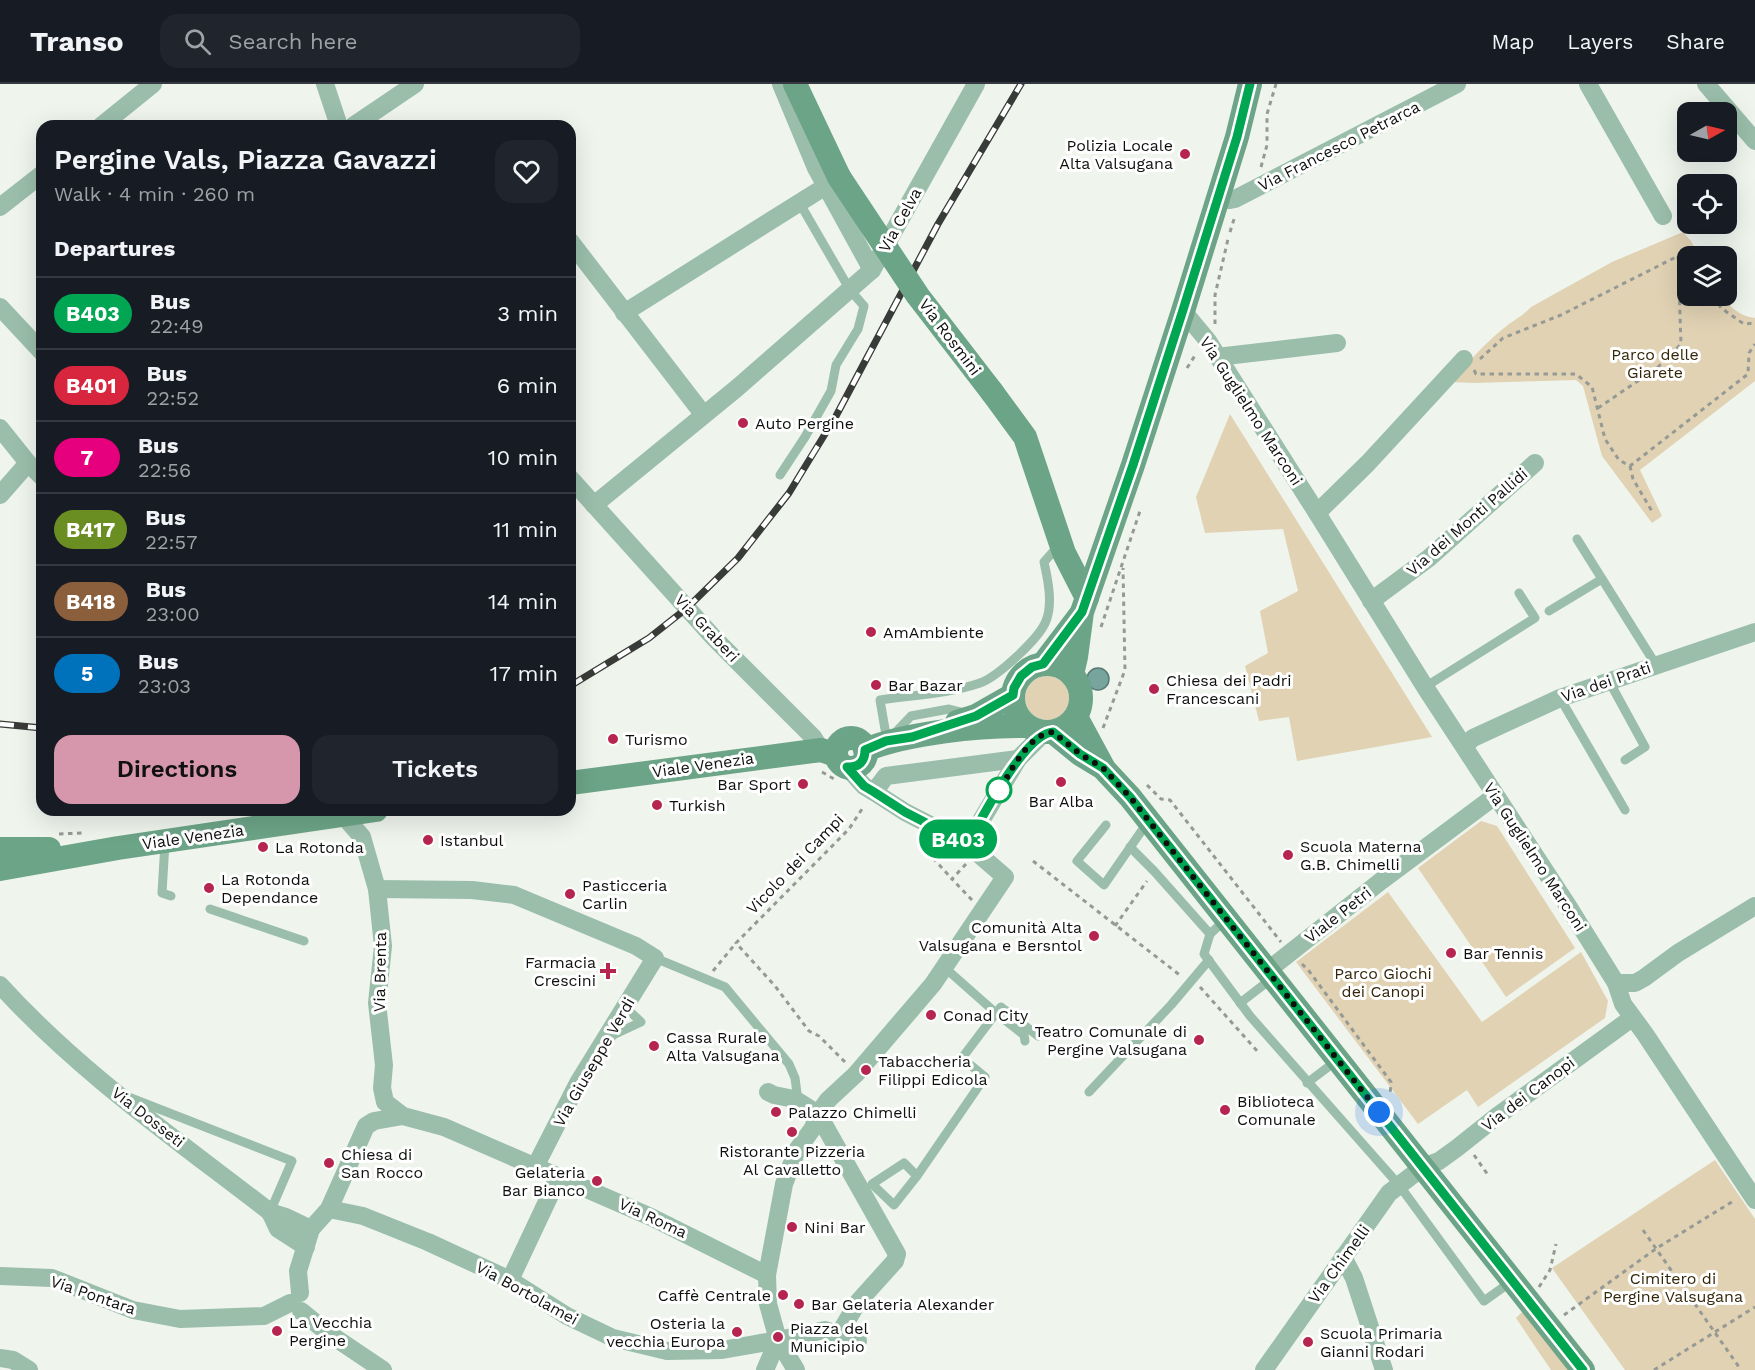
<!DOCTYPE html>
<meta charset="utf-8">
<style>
body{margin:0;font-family:"Work Sans",sans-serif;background:#20242c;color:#f1f3f6;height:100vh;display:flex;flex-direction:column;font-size:22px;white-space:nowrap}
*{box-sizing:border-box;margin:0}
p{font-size:20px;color:#9ea1a6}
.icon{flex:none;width:33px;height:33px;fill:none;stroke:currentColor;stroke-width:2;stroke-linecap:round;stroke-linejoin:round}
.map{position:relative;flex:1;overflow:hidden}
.sheet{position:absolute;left:36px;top:36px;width:540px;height:696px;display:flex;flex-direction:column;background:#171b24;border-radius:18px;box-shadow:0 6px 24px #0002}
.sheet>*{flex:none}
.badge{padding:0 12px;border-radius:20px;font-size:21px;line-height:39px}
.needle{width:39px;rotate:82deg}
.tools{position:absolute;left:1677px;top:18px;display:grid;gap:12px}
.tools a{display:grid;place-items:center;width:60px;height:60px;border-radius:12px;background:#171b24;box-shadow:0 6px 24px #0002;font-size:30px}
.you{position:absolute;width:30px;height:30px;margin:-15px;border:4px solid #fff;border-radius:50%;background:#1a73e8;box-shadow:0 0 0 9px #1a73e833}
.map>.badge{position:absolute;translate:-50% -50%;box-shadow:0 0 0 3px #fff}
h2{padding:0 18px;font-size:22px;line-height:54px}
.round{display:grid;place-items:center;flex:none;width:63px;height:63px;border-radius:18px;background:#20242c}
.headline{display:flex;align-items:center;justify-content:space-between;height:102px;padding:0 18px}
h1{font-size:28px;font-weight:600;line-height:45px}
.action{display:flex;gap:12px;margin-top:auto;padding:12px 18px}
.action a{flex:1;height:69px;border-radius:18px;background:#d696ab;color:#111;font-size:24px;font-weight:600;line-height:69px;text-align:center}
.action a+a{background:#20242c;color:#f1f3f6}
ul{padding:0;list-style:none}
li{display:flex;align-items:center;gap:18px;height:72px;padding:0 18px;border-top:2px solid #363941}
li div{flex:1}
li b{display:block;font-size:22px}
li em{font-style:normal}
li .badge{min-width:66px;font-weight:700;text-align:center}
header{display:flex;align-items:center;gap:36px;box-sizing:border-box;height:84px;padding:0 30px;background:#171b24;border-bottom:2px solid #363941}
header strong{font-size:28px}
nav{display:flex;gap:33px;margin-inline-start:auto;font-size:21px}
.search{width:420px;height:54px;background:#20242c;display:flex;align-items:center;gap:15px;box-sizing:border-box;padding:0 21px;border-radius:18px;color:#9ea1a6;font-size:22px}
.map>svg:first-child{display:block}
</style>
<header>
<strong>Transo</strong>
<div class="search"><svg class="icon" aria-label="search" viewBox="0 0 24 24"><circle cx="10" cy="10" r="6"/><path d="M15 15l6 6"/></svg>Search here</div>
<nav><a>Map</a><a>Layers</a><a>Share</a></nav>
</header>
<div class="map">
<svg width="1755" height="1286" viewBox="0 0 1755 1286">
<rect width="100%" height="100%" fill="#eff4ed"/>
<g fill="#e1d2b4">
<path d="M1683 148 1691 157 1699 172H1688V212H1723C1730 224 1740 232 1755 234V297L1640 386 1662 432 1652 439 1602 372 1583 302 1576 296 1474 299 1451 298C1469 277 1487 257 1509 240 1517 234 1524 231 1531 223L1612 178Z"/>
<polygon points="1230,330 1432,653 1297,677 1289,633 1259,637 1245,582 1268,569 1260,527 1298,507 1283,445 1205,449 1196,413"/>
<circle cx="1047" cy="614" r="22"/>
<polygon points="1481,737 1497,742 1575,864 1506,913 1418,784"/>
<polygon points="1388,808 1482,938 1581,868 1608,917 1605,934 1478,1023 1467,1006 1418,1040 1296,878"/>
<polygon points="1715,1076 1755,1135 1755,1286 1625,1286 1552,1184"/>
<polygon points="1523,1227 1568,1286 1551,1286 1516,1234"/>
</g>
<circle fill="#77a49d" stroke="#587872" stroke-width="1.5" cx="1098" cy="595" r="11"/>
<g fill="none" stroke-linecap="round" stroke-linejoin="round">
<g stroke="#969a95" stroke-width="3" stroke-dasharray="4.5 4.5" stroke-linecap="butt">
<polyline points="1261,83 1267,61 1267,30 1276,0"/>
<polyline points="1230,148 1235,132"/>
<polyline points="1714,212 1721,224 1744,240 1755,239"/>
<polyline points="1215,240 1215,211 1228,155"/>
<polyline points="1480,275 1503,254 1561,231 1688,167 1691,172"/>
<polyline points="1187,284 1196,270"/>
<polyline points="1474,286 1476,290 1576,290 1592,303 1605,355 1619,376 1630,382 1748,290 1749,269 1755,260"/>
<polyline points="1598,324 1657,284 1681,260 1678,172"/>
<polyline points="1630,382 1633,395 1653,429"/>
<polyline points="1101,543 1140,427"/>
<polyline points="1103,644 1125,586 1123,484"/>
<polyline points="822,688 834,695"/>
<polyline points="1147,701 1161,715 1170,716 1281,858"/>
<polyline points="59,750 82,749"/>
<polyline points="921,763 927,755"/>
<polyline points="933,774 952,795"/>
<polyline points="1033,777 1181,892"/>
<polyline points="966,780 952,795 972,816"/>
<polyline points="1115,842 1147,797"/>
<polyline points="1302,880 1309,887 1391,998 1390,1012"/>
<polyline points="713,887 736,859"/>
<polyline points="1200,903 1259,969"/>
<polyline points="845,978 819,952 809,947 775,902 736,859 849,745 864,722"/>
<polyline points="1474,1071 1488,1091"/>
<polyline points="1643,1146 1739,1283"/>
<polyline points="1539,1203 1550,1186 1556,1160"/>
<polyline points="1564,1231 1657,1164 1735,1116"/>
<polyline points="1654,1286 1755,1223"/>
</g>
<g stroke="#9abeaa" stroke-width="9">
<polyline points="780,391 805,353 831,307 836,281 858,245 864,222 850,206 799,118"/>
<polyline points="1577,455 1656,581"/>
<polyline points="1549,527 1602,495"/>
<polyline points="1609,597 1645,663 1625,676"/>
<polyline points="1425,603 1535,534 1519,509"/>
<polyline points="1560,614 1625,726"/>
<polyline points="892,652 911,632 949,625 965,629"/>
<path d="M887 657 880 616C912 611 948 610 980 599 997 593 1039 555 1046 537 1053 520 1048 496 1044 478L1059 461"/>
<polyline points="1106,741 1077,777 1104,801 1147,739"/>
<polyline points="165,759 162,809 171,812"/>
<polyline points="1130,763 1154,787 1210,850 1225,836"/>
<polyline points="210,825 304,857"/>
<polyline points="1210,850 1204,870 1250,932 1399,1101 1484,1217 1512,1197"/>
<polyline points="655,874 725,903 789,980 795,994 798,1017"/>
<polyline points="1240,919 1271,895"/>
<polyline points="611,952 641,938 625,923"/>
<polyline points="1025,957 1024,951 996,929 1001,923 1038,952"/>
<polyline points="1307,999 1336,977"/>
<polyline points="1089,1008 1171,921 1209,876"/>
<polyline points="131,1014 292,1077 270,1128"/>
<polyline points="917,1092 904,1079 872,1100 894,1121 917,1092 985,993 962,974 996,929 944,883"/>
</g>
<g stroke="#9abeaa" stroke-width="18">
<polyline points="325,0 339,42"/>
<polyline points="781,0 816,84 872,186"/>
<polyline points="1588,0 1663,132"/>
<polyline points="1706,0 1755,57"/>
<polyline points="101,42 153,0"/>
<polyline points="353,42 415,0"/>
<polyline points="1219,112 1230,116 1235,115 1457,0"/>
<polyline points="0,123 42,90"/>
<polyline points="570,157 703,330"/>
<polyline points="0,223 42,268"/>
<polyline points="1183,227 1208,257 1317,429 1425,603 1568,822 1616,899 1623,920 1645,950 1755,1116"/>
<polyline points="624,229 826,102"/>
<polyline points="1217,273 1337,259"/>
<polyline points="0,344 28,379 42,393"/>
<polyline points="570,394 714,554 813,653 821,666"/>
<polyline points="0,411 28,379"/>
<polyline points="594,421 737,304 872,186 976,0"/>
<polyline points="1317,429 1368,379 1464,275"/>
<polyline points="1371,517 1429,474 1535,379"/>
<polyline points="1464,662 1473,654 1560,614 1755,548"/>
<polyline points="874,708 886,692 1018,675"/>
<polyline points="343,731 362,753 377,805 383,862 377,919 384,981 382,1004 385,1018 403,1032"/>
<polyline points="967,760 1018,675 1045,648"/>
<polyline points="377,805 472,806 514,811 636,862 655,874 578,999 535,1083"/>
<polyline points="1267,887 1381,797 1495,712"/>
<polyline points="1616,899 1635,899 1644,894 1678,869 1755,822"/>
<path d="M0 901C79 988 177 1056 270 1128L286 1133 311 1145"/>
<polyline points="768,1008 774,1011 794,1015 818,1030 897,1170 895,1177 858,1218 839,1250"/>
<polyline points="329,1125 363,1132 428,1158 510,1196 567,1232 613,1254 667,1267 722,1266 778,1256 825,1246 858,1257"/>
<polyline points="270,1128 278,1145 306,1163"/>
<polyline points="1343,1173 1354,1194 1384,1286"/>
<polyline points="0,1192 52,1194 133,1226 180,1235 264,1232 290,1219"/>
<polyline points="510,1196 559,1092"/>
<polyline points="300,1209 298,1187 311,1145 329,1125 366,1042 374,1037 403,1032 444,1043 651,1133 767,1191"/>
<polyline points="301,1227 328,1249 383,1286"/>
<polyline points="778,1256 796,1286"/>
<polyline points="0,1274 13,1276 29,1286"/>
<polyline points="765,1286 778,1256 768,1220 767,1191 784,1100 797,1066 813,1044 818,1030 828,1016 856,990 933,900 1005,793 967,760 905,728 874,708 864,702 847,683"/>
<polyline points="1264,1286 1389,1109 1423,1083 1439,1077 1457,1064 1496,1033 1632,934"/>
</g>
<g stroke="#6ca487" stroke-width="24">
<polyline points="795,0 839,93"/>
<polyline points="992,308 1025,353 1064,469 1087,514"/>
<circle cx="1047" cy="614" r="34"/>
<polyline points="1043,580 1081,530"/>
<polyline points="1072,590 1076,573 1082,528 1133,381 1183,227 1237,53 1250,0"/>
<polyline points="1076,633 1103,683"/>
<polyline points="957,638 976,632 1013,611"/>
<polyline points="1053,648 1080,670 1103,684 1130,713 1583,1286"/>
<circle cx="851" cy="669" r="15"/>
<path d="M865 666C910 648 979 642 1027 642"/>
<polyline points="570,699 821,666 836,671"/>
<polyline points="0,765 49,765"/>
<polyline points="0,785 118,764 376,726"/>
</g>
<defs>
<g id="rail">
<polyline points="570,602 649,554 687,524 738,474 789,409 836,332 938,140 1021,0"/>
<polyline points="0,640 42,644"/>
</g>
</defs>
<use href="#rail" stroke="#383b38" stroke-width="7"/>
<use href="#rail" stroke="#fff" stroke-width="4.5" stroke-dasharray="14" stroke-linecap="butt"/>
<polyline stroke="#6ca487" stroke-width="24" points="839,93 918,212 992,308"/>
</g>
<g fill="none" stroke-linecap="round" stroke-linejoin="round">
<defs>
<path id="line" d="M1250 0 1237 53 1183 226 1133 381 1082 528 1043 580 1032 583 1021 592 1014 604 1013 611 976 632 912 653 886 657 865 666C865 677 859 684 847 683L864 702 874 708 905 728 967 760C982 735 1024 650 1053 648L1080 670 1103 684 1130 713 1583 1286"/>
</defs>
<use href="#line" stroke="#fff" stroke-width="14"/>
<use href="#line" stroke="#00a651" stroke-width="9"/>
<path stroke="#0e100e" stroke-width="6" stroke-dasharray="0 10.8" d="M999 706 998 709C1009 690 1029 649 1053 648L1080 670 1103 684 1130 713 1379 1028"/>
</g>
<g fill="#b62550" stroke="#fff" stroke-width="2">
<circle cx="1185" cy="70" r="6"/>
<circle cx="743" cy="339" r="6"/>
<circle cx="871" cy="548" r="6"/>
<circle cx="876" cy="601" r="6"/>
<circle cx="1154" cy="605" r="6"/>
<circle cx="613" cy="655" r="6"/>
<circle cx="1061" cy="698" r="6"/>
<circle cx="803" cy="700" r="6"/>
<circle cx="657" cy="721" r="6"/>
<circle cx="428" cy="756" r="6"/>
<circle cx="263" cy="763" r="6"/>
<circle cx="1288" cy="771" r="6"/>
<circle cx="209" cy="804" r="6"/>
<circle cx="570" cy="810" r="6"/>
<circle cx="1094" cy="852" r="6"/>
<circle cx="1451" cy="869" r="6"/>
<path d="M605 878h6v6h6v6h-6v6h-6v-6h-6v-6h6z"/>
<circle cx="931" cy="931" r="6"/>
<circle cx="1199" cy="956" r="6"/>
<circle cx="654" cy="962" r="6"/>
<circle cx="866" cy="986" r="6"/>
<circle cx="1225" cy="1026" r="6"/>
<circle cx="776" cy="1028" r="6"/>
<circle cx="792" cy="1048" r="6"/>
<circle cx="329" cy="1079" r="6"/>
<circle cx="597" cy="1097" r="6"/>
<circle cx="792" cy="1143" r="6"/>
<circle cx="783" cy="1211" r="6"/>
<circle cx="799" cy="1220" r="6"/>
<circle cx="277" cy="1247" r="6"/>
<circle cx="737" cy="1248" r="6"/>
<circle cx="778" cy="1253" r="6"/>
<circle cx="1308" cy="1258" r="6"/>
</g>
<circle fill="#fff" stroke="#00a651" stroke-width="3" cx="999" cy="706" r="12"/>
<g text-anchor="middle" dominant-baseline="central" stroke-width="6" stroke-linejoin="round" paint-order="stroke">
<g font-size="16" fill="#0e100e" stroke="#fff" text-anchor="start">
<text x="1173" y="61" text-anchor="end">Polizia Locale<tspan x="1173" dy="18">Alta Valsugana</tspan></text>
<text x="755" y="339">Auto Pergine</text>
<text x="883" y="548">AmAmbiente</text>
<text x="1166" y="596">Chiesa dei Padri<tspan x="1166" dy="18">Francescani</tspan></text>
<text x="888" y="601">Bar Bazar</text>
<text x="625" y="655">Turismo</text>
<text x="791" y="700" text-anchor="end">Bar Sport</text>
<text x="1061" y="717" text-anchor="middle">Bar Alba</text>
<text x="669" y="721">Turkish</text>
<text x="440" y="756">Istanbul</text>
<text x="1300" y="762">Scuola Materna<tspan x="1300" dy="18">G.B. Chimelli</tspan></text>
<text x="275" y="763">La Rotonda</text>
<text x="221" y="795">La Rotonda<tspan x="221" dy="18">Dependance</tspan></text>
<text x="582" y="801">Pasticceria<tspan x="582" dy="18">Carlin</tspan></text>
<text x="1082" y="843" text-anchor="end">Comunità Alta<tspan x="1082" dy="18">Valsugana e Bersntol</tspan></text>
<text x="1463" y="869">Bar Tennis</text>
<text x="596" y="878" text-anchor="end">Farmacia<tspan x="596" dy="18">Crescini</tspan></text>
<text x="943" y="931">Conad City</text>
<text x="1187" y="947" text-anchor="end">Teatro Comunale di<tspan x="1187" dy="18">Pergine Valsugana</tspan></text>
<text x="666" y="953">Cassa Rurale<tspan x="666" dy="18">Alta Valsugana</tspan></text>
<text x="878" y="977">Tabaccheria<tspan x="878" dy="18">Filippi Edicola</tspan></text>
<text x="1237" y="1017">Biblioteca<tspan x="1237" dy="18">Comunale</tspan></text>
<text x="788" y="1028">Palazzo Chimelli</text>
<text x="792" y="1067" text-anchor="middle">Ristorante Pizzeria<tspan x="792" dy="18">Al Cavalletto</tspan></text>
<text x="341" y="1070">Chiesa di<tspan x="341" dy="18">San Rocco</tspan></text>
<text x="585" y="1088" text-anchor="end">Gelateria<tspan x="585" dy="18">Bar Bianco</tspan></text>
<text x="804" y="1143">Nini Bar</text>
<text x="771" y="1211" text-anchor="end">Caffè Centrale</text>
<text x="811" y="1220">Bar Gelateria Alexander</text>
<text x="289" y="1238">La Vecchia<tspan x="289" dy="18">Pergine</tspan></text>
<text x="725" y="1239" text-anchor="end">Osteria la<tspan x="725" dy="18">vecchia Europa</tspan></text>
<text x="790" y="1244">Piazza del<tspan x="790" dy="18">Municipio</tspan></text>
<text x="1320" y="1249">Scuola Primaria<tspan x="1320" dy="18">Gianni Rodari</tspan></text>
</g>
<g font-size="16" fill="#0e100e" stroke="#fff">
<text transform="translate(1339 62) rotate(-27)">Via Francesco Petrarca</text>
<text transform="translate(900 136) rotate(-61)">Via Celva</text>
<text transform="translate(950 253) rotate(53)">Via Rosmini</text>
<text transform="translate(1251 327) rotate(57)">Via Guglielmo Marconi</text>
<text transform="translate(1467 438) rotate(-41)">Via dei Monti Pallidi</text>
<text transform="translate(707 544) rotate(47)">Via Graberi</text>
<text transform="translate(1606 598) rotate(-19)">Via dei Prati</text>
<text transform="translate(703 681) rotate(-8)">Viale Venezia</text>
<text transform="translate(193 753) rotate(-8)">Viale Venezia</text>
<text transform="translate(1535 773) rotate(57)">Via Guglielmo Marconi</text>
<text transform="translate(795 780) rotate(-46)">Vicolo dei Campi</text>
<text transform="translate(1338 831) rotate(-38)">Viale Petri</text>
<text transform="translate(380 888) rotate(-89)">Via Brenta</text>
<text transform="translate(594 978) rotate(-60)">Via Giuseppe Verdi</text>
<text transform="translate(1528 1010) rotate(-37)">Via dei Canopi</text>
<text transform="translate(148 1033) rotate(38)">Via Dosseti</text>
<text transform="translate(653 1134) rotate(25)">Via Roma</text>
<text transform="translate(1339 1180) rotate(-54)">Via Chimelli</text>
<text transform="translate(527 1209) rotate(29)">Via Bortolamei</text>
<text transform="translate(93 1211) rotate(19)">Via Pontara</text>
</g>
<g font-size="16" fill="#34270a" stroke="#fff">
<text x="1655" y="270">Parco delle<tspan x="1655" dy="18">Giarete</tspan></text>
<text x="1383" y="889">Parco Giochi<tspan x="1383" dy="18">dei Canopi</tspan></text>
<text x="1673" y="1194">Cimitero di<tspan x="1673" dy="18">Pergine Valsugana</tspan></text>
</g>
</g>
</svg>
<div class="tools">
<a><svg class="needle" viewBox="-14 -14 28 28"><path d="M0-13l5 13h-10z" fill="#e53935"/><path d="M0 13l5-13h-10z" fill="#9ea1a6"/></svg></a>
<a><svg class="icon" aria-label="locate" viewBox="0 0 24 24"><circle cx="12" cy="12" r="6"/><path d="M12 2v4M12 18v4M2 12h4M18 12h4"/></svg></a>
<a><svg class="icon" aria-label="layers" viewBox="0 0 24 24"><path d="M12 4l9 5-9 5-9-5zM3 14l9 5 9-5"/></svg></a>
</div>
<div class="you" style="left:1379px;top:1028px"></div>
<b class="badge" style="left:958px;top:755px;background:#00a651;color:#fff">B403</b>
<section class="sheet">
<div class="headline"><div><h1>Pergine Vals, Piazza Gavazzi</h1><p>Walk · 4 min · 260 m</p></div><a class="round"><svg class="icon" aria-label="heart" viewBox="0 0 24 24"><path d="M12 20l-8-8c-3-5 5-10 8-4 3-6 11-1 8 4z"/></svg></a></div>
<h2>Departures</h2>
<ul>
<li><span class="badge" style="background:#00a651;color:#fff">B403</span><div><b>Bus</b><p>22:49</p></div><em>3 min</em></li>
<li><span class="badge" style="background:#d7263d;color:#fff">B401</span><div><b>Bus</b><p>22:52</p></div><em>6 min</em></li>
<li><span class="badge" style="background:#e6007e;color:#fff">7</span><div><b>Bus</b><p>22:56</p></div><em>10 min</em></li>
<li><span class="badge" style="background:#6b8e23;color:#fff">B417</span><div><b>Bus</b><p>22:57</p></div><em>11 min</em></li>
<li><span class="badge" style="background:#8b5e3c;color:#fff">B418</span><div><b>Bus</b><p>23:00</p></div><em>14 min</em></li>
<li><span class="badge" style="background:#0072bc;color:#fff">5</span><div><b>Bus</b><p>23:03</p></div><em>17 min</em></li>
</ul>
<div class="action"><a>Directions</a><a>Tickets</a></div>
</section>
</div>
